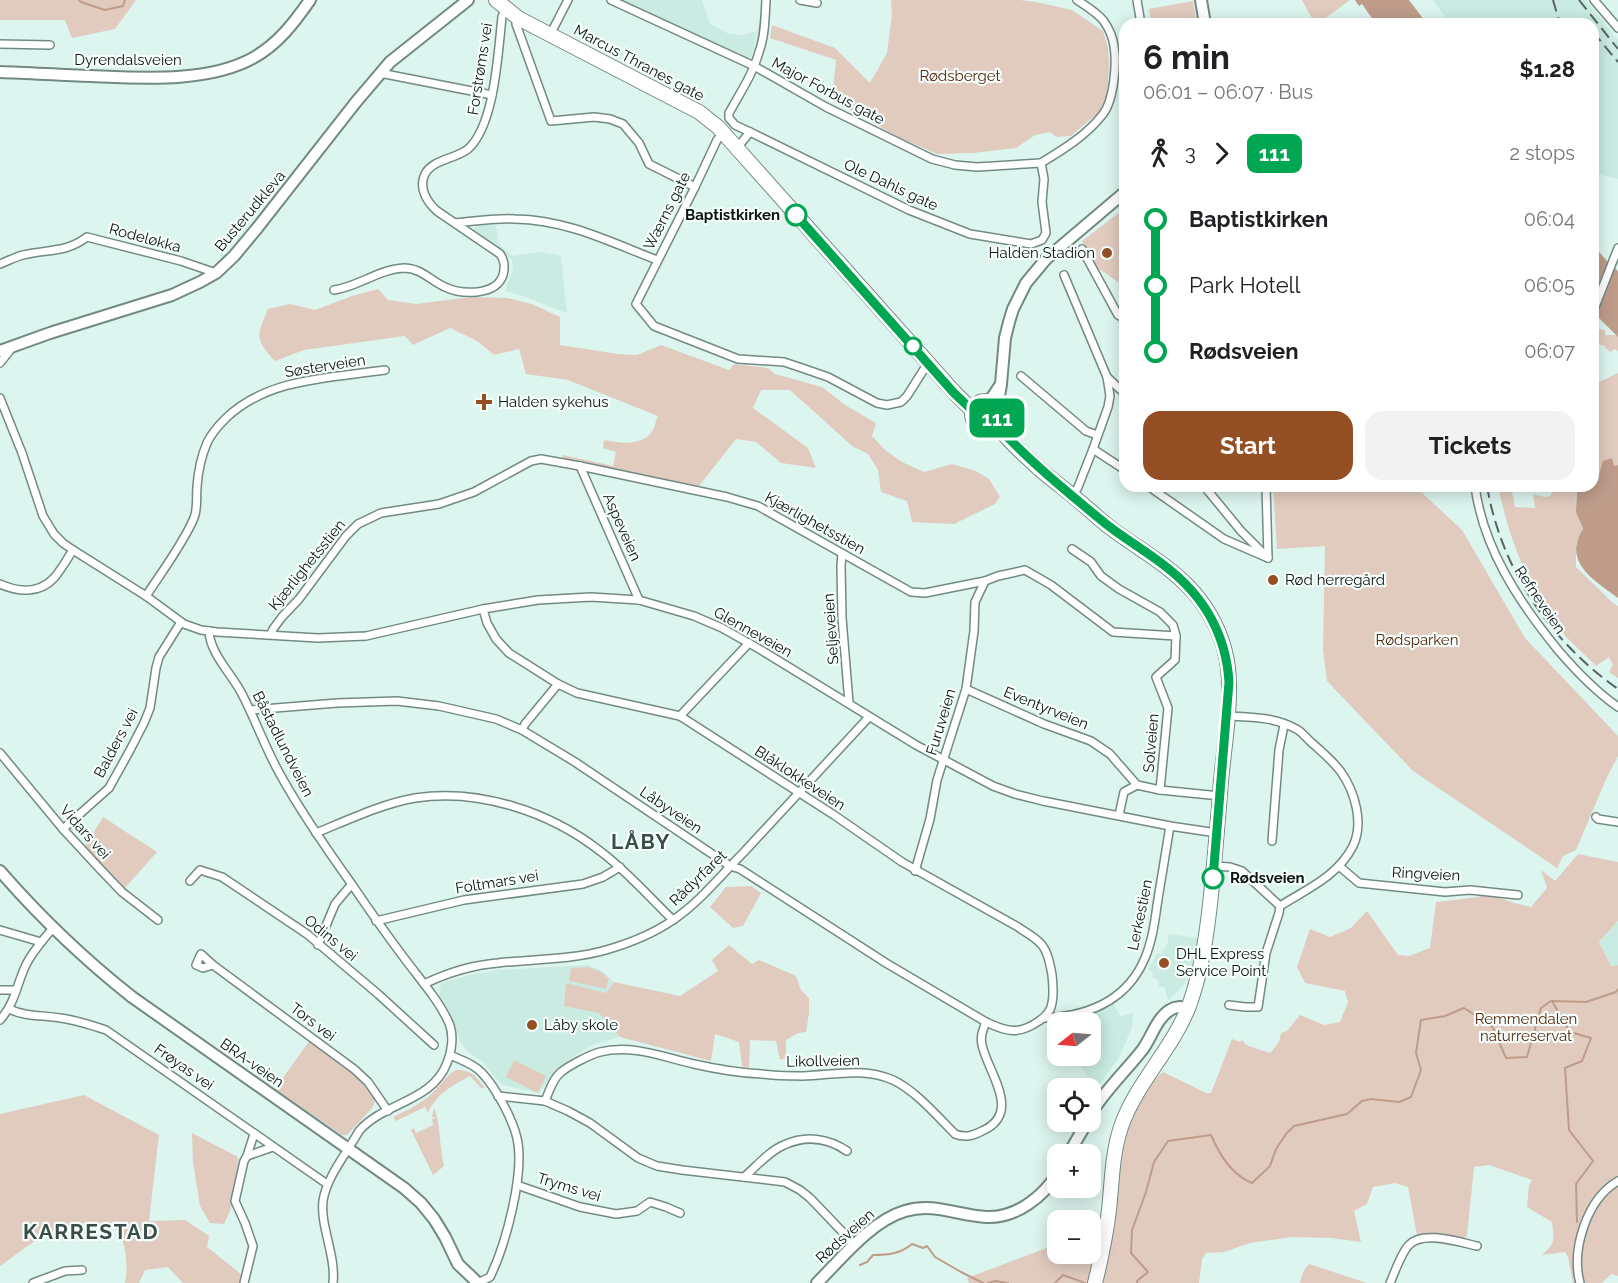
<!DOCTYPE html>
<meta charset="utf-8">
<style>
body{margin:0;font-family:Raleway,sans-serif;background:#f2f2f2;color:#202124;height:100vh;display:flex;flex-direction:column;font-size:22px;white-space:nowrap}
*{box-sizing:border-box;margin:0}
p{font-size:20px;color:#757577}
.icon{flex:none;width:33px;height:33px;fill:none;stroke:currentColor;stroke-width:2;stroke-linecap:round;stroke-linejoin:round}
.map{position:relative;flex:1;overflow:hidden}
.details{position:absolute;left:1119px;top:18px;width:480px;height:474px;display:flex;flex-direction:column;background:#fff;border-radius:18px;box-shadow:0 3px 15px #0003}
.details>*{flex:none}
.badge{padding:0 12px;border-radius:9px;font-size:21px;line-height:39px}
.needle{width:39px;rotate:253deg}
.fabs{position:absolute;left:1047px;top:1012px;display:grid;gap:12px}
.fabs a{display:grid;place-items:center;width:54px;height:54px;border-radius:12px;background:#fff;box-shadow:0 3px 15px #0003;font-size:30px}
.map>.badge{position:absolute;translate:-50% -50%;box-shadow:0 0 0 3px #fff}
.legs{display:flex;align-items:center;gap:9px;height:66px;padding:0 24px;font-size:20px}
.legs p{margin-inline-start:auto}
.overview{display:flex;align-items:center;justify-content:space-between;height:102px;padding:0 24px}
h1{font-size:33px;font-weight:700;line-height:45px}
.cta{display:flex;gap:12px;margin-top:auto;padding:12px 24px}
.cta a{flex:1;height:69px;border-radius:18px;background:#944f25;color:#fff;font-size:24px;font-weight:700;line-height:69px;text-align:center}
.cta a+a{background:#f2f2f2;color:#202124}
ul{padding:0 24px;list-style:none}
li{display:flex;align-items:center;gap:21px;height:66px;font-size:22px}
li i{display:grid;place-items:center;width:9px;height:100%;margin:0 8px;background:currentColor}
li i::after{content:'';width:15px;height:15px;margin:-8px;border:4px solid;border-radius:50%;background:#fff}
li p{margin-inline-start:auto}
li:first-child i{background:linear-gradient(#0000 50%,currentColor 0)}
li:last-child i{background:linear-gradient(currentColor 50%,#0000 0)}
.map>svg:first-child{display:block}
</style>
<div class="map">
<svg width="1618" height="1283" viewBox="0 0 1618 1283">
<rect width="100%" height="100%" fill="#ddf5ef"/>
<g fill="#c9ebe2">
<polygon points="621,0 702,0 710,24 729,34 742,35 757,31 754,49 749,60"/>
<polygon points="1433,0 1586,0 1618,40 1618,179 1593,173 1593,24 1450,24"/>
<polygon points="495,224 498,235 497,240 501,246 512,256 540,252 561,256 567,313 528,298 506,291 506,287 513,270 512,260 497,246 473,231 476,225"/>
<polygon points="1618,922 1618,965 1611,966 1599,942"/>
<polygon points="1169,934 1199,938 1188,979 1178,991 1168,1000 1164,987 1159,987 1158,980 1152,977 1153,972 1148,969 1157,953 1161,954 1163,949 1165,949 1168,941"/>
<polygon points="588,965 602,971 614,982 606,993 586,1009 599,1013 620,1037 592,1045 567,1061 554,1074 539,1093 502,1085 482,1061 468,1052 460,1042 452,1016 439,997 441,983 471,975 497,970"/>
<polygon points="1112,1001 1121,1017 1133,1012 1132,1027 1119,1058 1096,1089 1075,1056 1090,1056 1090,1023 1058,1023 1057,1028 1055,1023 1080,1017 1098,1010"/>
</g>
<g fill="#e1cbbf">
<polygon points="0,0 136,0 115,29 72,38 65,20 0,20"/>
<polygon points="891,0 1020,0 1036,2 1072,10 1103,31 1108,48 1109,66 1107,95 1099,112 1071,136 1056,137 1050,132 1035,135 1016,148 973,153 937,154 900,138 832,100 836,60 770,38 772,25 835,48 870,83 887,53 892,14"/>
<polygon points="1302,0 1350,0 1317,24 1315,24"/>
<polygon points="1193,1 1197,24 1152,24 1149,9"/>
<polygon points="1125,208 1125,287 1095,266 1082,241"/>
<path d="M378 289 388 300 416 304 472 297 507 298 532 304 560 317V345L618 354 637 355 661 345 729 370 734 364 768 368 775 374 822 387 845 405 876 423 872 436 885 450 902 462 924 472 952 464 976 471 989 479 1000 497 995 504 954 524 912 522 907 501 881 492 878 470 868 454 852 446 790 390H761L753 408 808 448 816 468 781 463 756 442 736 439 699 486 562 460 563 455 613 466 616 452 603 448 604 440C620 443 643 447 653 430 655 426 656 420 658 416L568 380 526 374 519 349 494 355 477 341 450 328 413 345 405 336 304 350 275 361C254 339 257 335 268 309L290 304 315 310 352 296Z"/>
<polygon points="1593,329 1605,330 1605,335 1615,335 1618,337 1618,351 1615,349 1610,352 1603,345 1593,344"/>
<polygon points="1618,373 1618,465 1593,478 1593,445 1599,449 1593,400 1593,385"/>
<polygon points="1273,486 1410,486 1419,490 1462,530 1525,638 1618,736 1618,756 1607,777 1576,850 1563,856 1557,868 1413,771 1327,681 1323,651 1325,546 1277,549"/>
<path d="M1498 486H1511L1515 507 1535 508 1533 494 1545 497 1550 496 1556 486H1578C1573 500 1577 517 1583 530L1576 543V567L1613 603 1618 606V678L1609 672 1613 665 1609 657 1596 666C1584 653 1568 641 1557 626 1527 586 1508 535 1498 486Z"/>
<polygon points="103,817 157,852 124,889 84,848"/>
<path d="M1578 854 1618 862V921L1599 942 1611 966 1618 965V1276L1611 1274 1602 1283H1573L1568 1257 1565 1252 1542 1255C1556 1243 1554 1239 1552 1222L1527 1207 1529 1185 1532 1180 1489 1165 1474 1167 1467 1236 1454 1246 1429 1242 1416 1245 1417 1235 1408 1187 1395 1183 1373 1187 1367 1204 1354 1211 1361 1242 1332 1238 1292 1237 1250 1243 1224 1252 1206 1253 1202 1259 1199 1283H969L967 1278 1057 1244 1058 1254H1090L1091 1228 1105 1216 1121 1141 1131 1115 1148 1085 1163 1072 1206 1093H1211L1232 1039 1240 1042 1242 1040 1246 1045 1270 1053 1279 1042 1281 1033 1287 1031 1300 1015 1324 1025 1340 1022 1348 1002 1345 991 1305 983 1297 967 1310 929 1330 937 1351 928 1367 911 1398 955 1409 956 1430 948 1436 902 1479 897 1481 892 1518 904 1531 907 1547 888 1541 870 1555 881Z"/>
<polygon points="751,886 761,893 743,926 733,928 710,907 726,887"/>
<polygon points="729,945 752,964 759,960 796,976 801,990 809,998 809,1013 806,1032 798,1033 786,1040 786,1058 780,1060 776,1041 750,1040 749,1068 742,1066 739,1042 715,1034 711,1061 620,1037 599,1013 564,1006 566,983 606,993 614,982 680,996 718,971 712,960"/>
<polygon points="588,967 601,972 609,979 606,989 569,981 571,968"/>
<path d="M310 1040C334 1058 360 1074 375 1100L373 1107 347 1135H342L275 1089Z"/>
<polygon points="514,1060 546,1076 538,1093 506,1077"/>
<path d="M456 1070C473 1070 475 1076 485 1088H481L470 1076C452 1086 436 1094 428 1113L425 1107 396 1121 393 1117C405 1111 417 1106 428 1097 437 1090 446 1075 456 1070Z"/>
<path d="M84 1095 159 1135 149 1221 185 1220 209 1236 207 1247 241 1274 239 1283H183L168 1267 145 1270 139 1283H125C128 1269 127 1241 116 1230 103 1216 65 1225 50 1232 33 1241 16 1255 0 1266V1114Z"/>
<path d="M434 1108C441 1124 439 1147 444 1166L433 1175 411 1130 414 1128 416 1133 433 1125 432 1119 436 1118 432 1117Z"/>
<path d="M192 1133 238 1157C240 1179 234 1205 224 1224L210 1223 200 1206 193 1162Z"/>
<polygon points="1309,1264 1367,1283 1300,1283 1303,1272"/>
</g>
<g fill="#bf9c8a">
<polygon points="1355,0 1409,0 1427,24 1376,24 1362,4 1359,6"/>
<polygon points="1593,245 1607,261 1618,271 1618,337 1593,312"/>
<path d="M1612 458 1614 466 1618 465V598C1594 580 1562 562 1583 529L1576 512 1577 487 1593 486V478L1599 475 1603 461Z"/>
</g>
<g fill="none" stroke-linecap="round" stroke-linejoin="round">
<g stroke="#bf9c8a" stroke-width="2">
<polyline points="79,0 81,2 105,10 123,6 125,0"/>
<polyline points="1552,1001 1570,1032 1591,1038 1582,1061 1565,1068 1569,1130 1593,1161 1576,1184 1577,1222"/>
<path d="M860 1265 867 1262 873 1255C888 1255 900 1254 912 1244L923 1248 927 1246 935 1257 961 1272 983 1283"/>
<polyline points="988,1283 995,1281 1008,1283"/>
<polyline points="1055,1283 1063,1275 1085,1283"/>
<path d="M1137 1283V1281L1148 1272 1131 1253 1132 1230 1146 1192 1154 1162 1168 1141 1211 1135C1219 1154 1232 1175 1252 1183L1270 1166 1276 1149 1286 1134 1294 1126 1347 1114 1362 1101 1371 1099 1399 1102 1411 1097 1421 1070 1416 1053 1421 1020 1445 1016 1464 1008 1492 1026 1506 1058 1527 1057 1541 1008 1551 1001 1586 1002 1616 992 1618 989"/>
</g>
<defs>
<g id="street">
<polyline points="611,0 754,66 826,107 932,159 955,165 977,167 1041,163"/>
<polyline points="800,0 817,3"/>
<polyline points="1137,0 1141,24"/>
<polyline points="1594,0 1618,28"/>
<polyline points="518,18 516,24 551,121 594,117 610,119 623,124 639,143 649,164 695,187"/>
<polyline points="550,35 568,0"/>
<polyline points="0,44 50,45"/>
<polyline points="380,73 492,95"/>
<path d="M750 132 735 125 729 118V113C740 93 753 74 759 52 765 36 765 17 766 0"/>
<polyline points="723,133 717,140 695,187 636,304 654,326 738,359 784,362 802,368 828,377 877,403 887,405 901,402 907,396 928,363"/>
<polyline points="737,148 750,132 909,210 970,234 1031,244 1042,240 1046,233 1042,202 1044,179 1041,163"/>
<path d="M1041 163C1064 149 1087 135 1103 114 1114 100 1117 63 1114 46 1113 38 1108 27 1103 20 1096 12 1086 6 1077 0"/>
<path d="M455 223C475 221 496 218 515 219 568 220 610 242 657 260"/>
<polyline points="1082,249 1118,315 1125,319"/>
<path d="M0 264C8 261 15 257 23 255 48 249 66 253 87 237L181 261 216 273"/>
<polyline points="1064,275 1107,377 1110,396 1108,407 1093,449 1078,487 1073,496"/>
<path d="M334 290C358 287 379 269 404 268 421 268 431 281 445 287 462 295 496 296 503 275 505 267 505 261 500 254L437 211C427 202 418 188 425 174 433 159 456 159 468 149 495 125 498 52 502 17L505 9"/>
<polyline points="1593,312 1618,248"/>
<polyline points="0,363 11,349"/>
<polyline points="1021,376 1086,431 1097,435"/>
<polyline points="1107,377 1125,394"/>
<polyline points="0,398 22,453 43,516 54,534 63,543 73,550 146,596 184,624 201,630 217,632 318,638 366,636 483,609 538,600 591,597 639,600 694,616 722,628 761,650 916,745 993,786 1015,794 1043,801 1170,826 1217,833"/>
<polyline points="1093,449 1125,470"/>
<polyline points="580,466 639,600"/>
<polyline points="1148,486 1224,539 1268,558"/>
<polyline points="1204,486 1241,531 1264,554"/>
<polyline points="1266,486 1268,558"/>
<path d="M1475 486C1483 548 1519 602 1558 650 1576 671 1595 691 1618 707"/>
<polyline points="1072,549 1091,562 1101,576 1119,589 1160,612 1173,625 1176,636 1175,660 1156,677 1168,708 1160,790"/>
<polyline points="842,554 841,566 842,618 849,703"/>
<path d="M0 584C18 592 39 594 54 578 61 570 67 559 73 550"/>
<path d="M146 596C161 573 183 544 194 518 198 508 196 498 197 487 198 472 201 457 207 443 211 434 219 425 226 418 268 378 330 378 385 370"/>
<path d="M209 631C210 654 232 674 242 694 256 721 266 750 281 776 302 814 328 851 353 886 372 914 391 941 411 967 425 985 440 1003 449 1023 454 1035 452 1051 447 1063 432 1102 384 1102 359 1131 348 1151 326 1178 323 1201 320 1226 336 1255 333 1283"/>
<polyline points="271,634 273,629 282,617 299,599 346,536 358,524 381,513 439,504 474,492 531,461 541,459 580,466 727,497 758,506 911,592 925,593 985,581 998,576 1025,570 1051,585 1113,632 1176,636"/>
<polyline points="966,689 1044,724 1091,741 1110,754 1137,785 1160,790 1220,796"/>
<path d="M251 710 337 703 397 701 439 706 496 719 522 730 575 762 730 866 740 869 886 963 986 1022C1007 1032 1019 1035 1039 1021 1045 1017 1051 1011 1052 1003 1054 994 1053 984 1052 975 1050 964 1048 952 1041 944 1035 937 1025 932 1018 927L902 862 834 815 680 716 577 693 558 684 509 653 496 639 487 623 483 609"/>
<polyline points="680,716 749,643"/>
<polyline points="522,730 525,724 558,684"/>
<polyline points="0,753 63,829 100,869 122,892 158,920"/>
<polyline points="1119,815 1124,792 1137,785"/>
<polyline points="1596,817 1598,819 1618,822"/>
<polyline points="63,829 109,788 129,752 144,723 150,708 156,668 159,657 181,622"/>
<path d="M316 833C348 820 381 804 415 798 479 788 550 812 600 851 627 871 649 897 673 920"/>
<polyline points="1272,841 1279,750 1284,725"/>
<path d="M1214 866 1230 867 1242 871 1280 906C1307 889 1338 876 1353 846 1364 823 1355 792 1341 772 1333 761 1322 752 1312 743 1307 739 1303 733 1298 730 1277 717 1251 717 1227 716"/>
<polyline points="1339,866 1359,883 1445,892 1470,890 1518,895"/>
<polyline points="915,871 930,819 937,780 966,689 974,631 975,602 985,581"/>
<polyline points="190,881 200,870 222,877 307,934 378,994 434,1045"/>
<polyline points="376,921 464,900 583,884 603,877 620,867"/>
<polyline points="0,930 41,942"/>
<polyline points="318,945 335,904 351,885"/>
<polygon points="201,954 213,965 203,968 196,965"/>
<polyline points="213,965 354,1069 368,1082 388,1111"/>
<path d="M424 984C447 973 472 965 498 963 534 959 571 960 606 950 630 943 653 934 673 920 700 902 722 874 745 851 787 806 828 761 869 717"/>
<polyline points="0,990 16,990"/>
<polyline points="1229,1005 1245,1007 1258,1007 1266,953 1279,913 1280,906"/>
<path d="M9 1009C26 1017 43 1015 60 1018 76 1020 91 1025 106 1030L327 1184"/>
<path d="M1045 1018C1089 1016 1127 1001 1145 958 1153 939 1155 919 1158 899 1162 875 1166 850 1170 826"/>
<path d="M0 1020C15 1003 16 987 25 967 31 953 43 940 53 928"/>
<path d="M450 1055C461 1060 474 1064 482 1073 496 1088 512 1118 517 1138 525 1173 506 1244 490 1277L478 1283"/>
<polyline points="498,1096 545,1101 568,1111 590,1123 638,1158 657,1166 682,1170 785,1182 800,1190 810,1198 855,1245"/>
<path d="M545 1101C549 1092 552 1080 560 1073 568 1066 589 1055 600 1052 632 1044 663 1057 694 1064 716 1069 739 1073 762 1074 775 1076 789 1076 803 1076 834 1075 863 1067 893 1080 916 1091 937 1116 955 1134 965 1138 972 1136 982 1131 1023 1113 988 1073 982 1045 980 1036 983 1030 986 1022"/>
<polyline points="247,1156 254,1134"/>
<path d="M744 1177C756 1167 769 1151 784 1145 806 1135 828 1138 847 1151"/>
<polyline points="517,1185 580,1207 616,1214 637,1211 650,1202 666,1207 680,1213"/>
<polyline points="33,1283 65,1271 82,1270"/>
<polyline points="244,1283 253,1246 245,1223 235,1201 244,1161 247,1156 273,1147"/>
<path d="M1390 1283C1395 1272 1401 1253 1409 1245 1422 1230 1459 1242 1477 1246"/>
<path d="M1580 1283C1571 1249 1587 1199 1618 1181"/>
</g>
<g id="secondary">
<polyline points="1201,0 1205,24"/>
<polyline points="0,351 50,333 172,295 200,282 216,273 234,256 258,227 356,102 390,62 468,0"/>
<polyline points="989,402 1001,384 1005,338 1009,322 1013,309 1026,283 1046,259 1125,192"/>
<polyline points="997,409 1001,384"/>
</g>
<g id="primary">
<path d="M0 72C30 73 61 75 91 76 141 78 208 83 253 58 278 44 294 23 310 0"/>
<path d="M0 871C40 917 84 959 132 997L404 1188 421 1203 434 1219 445 1237 458 1264 478 1283"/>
<path d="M1090 1115C1105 1090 1126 1071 1143 1049 1152 1036 1157 1018 1170 1010 1176 1006 1181 1007 1188 1008"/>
<polyline points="1068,1155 1087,1122"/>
<path d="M817 1283C841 1259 871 1221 905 1211 935 1202 958 1216 987 1217 1016 1218 1043 1197 1058 1173"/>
</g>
<g id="highway">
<polyline points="496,0 518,18 699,112 718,127 735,146 954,392 972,410"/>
<circle cx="985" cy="414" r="13"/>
<path d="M994 423C1006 437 1018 450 1032 462 1045 475 1060 485 1074 497 1085 506 1096 516 1108 526 1139 550 1176 568 1200 600 1215 620 1225 643 1228 668 1232 701 1224 748 1221 781 1218 819 1215 857 1211 895 1207 933 1202 970 1189 1006 1172 1050 1136 1083 1121 1127 1112 1154 1112 1182 1109 1210 1106 1235 1101 1259 1095 1283"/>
</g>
</defs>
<use href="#street" stroke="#738984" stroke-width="10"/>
<use href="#secondary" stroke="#738984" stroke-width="14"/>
<use href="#primary" stroke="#738984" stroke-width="14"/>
<use href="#highway" stroke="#738984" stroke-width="16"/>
<use href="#street" stroke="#fff" stroke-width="7"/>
<use href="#secondary" stroke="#fff" stroke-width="10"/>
<use href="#primary" stroke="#fff" stroke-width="10"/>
<use href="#highway" stroke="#fff" stroke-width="14"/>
<g stroke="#566461" stroke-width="2" stroke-dasharray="12 6" stroke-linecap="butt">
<polyline points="1553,0 1560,24"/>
<polyline points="1579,0 1618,49"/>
<polyline points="1593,32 1618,62"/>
<path d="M1487 486C1501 569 1550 641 1618 689"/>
</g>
</g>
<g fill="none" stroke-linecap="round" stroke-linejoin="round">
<defs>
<path id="line-1" d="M796 215 954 393 972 410C980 397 995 400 998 414L994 423C1028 460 1067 492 1106 524 1125 539 1146 551 1165 566 1203 595 1226 634 1229 682L1213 878"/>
</defs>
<use href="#line-1" stroke="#fff" stroke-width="14"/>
<use href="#line-1" stroke="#00a651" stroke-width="9"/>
</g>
<g fill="#fff" stroke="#00a651" stroke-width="3">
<circle cx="796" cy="215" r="10"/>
<circle cx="913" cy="346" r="8"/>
<circle cx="1213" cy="878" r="10"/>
</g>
<g fill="#944f25" stroke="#f5fefc" stroke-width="2">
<circle cx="1107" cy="253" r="6"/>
<path d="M481 393h6v6h6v6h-6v6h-6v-6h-6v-6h6z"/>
<circle cx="1273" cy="580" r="6"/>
<circle cx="1164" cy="963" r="6"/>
<circle cx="532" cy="1025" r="6"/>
</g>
<g text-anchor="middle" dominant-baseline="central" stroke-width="4.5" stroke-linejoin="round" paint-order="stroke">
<g font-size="15" fill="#0b1412" stroke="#f5fefc">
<text x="128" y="60">Dyrendalsveien</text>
<text transform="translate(639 63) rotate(28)">Marcus Thranes gate</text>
<text transform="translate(480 69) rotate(-81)">Forstrøms vei</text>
<text transform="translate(828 91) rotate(28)">Major Forbus gate</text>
<text transform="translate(891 185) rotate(25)">Ole Dahls gate</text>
<text transform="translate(250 211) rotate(-50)">Busterudkleva</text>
<text transform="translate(667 211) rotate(-63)">Wærns gate</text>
<text transform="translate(145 238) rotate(15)">Rodeløkka</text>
<text transform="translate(325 366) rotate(-9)">Søsterveien</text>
<text transform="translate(815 523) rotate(29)">Kjærlighetsstien</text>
<text transform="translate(622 527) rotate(66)">Aspeveien</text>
<text transform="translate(307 565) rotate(-51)">Kjærlighetsstien</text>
<text transform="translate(1540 600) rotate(56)">Refneveien</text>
<text transform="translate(831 629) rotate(-94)">Seljeveien</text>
<text transform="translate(753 632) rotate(29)">Glenneveien</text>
<text transform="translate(1046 708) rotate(22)">Eventyrveien</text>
<text transform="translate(941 722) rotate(-73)">Furuveien</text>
<text transform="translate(116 743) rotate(-62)">Balders vei</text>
<text transform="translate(1151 743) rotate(-85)">Solveien</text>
<text transform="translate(283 744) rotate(63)">Båstadlundveien</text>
<text transform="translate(800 778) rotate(33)">Blåklokkeveien</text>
<text transform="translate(671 810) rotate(34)">Låbyveien</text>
<text transform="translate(85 832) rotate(48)">Vidars vei</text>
<text transform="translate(1426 874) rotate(3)">Ringveien</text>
<text transform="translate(698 878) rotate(-44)">Rådyrfaret</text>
<text transform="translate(497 882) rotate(-9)">Foltmars vei</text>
<text transform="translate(1140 915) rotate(-78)">Lerkestien</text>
<text transform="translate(331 938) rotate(39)">Odins vei</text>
<text transform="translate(313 1022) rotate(37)">Tors vei</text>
<text transform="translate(823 1061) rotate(-1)">Likollveien</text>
<text transform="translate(252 1063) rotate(35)">BRA-veien</text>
<text transform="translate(184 1067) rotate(35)">Frøyas vei</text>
<text transform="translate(569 1187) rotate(17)">Tryms vei</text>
<text transform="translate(845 1236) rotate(-42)">Rødsveien</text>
</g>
<g font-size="15" fill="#56290a" stroke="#f5fefc">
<text x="960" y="76">Rødsberget</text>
<text x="1417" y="640">Rødsparken</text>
<text x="1526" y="1019">Remmendalen<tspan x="1526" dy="17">naturreservat</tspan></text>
</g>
<g font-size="15" font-weight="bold" fill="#0b1412" stroke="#f5fefc" text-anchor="end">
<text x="780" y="215">Baptistkirken</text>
<text x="1230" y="878" text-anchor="start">Rødsveien</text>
</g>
<g font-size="15" fill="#0b1412" stroke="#f5fefc" text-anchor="start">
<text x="1095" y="253" text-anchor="end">Halden Stadion</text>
<text x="498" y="402">Halden sykehus</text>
<text x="1285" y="580">Rød herregård</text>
<text x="1176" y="954">DHL Express<tspan x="1176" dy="17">Service Point</tspan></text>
<text x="544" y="1025">Låby skole</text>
</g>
<g font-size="21" font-weight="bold" letter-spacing="1.5" fill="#394d49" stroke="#f5fefc">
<text x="641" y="841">LÅBY</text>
<text x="91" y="1231">KARRESTAD</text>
</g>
</g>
</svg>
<div class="fabs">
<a><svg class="needle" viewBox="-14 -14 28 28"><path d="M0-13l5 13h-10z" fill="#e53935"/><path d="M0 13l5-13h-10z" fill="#757577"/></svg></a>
<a><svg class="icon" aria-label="locate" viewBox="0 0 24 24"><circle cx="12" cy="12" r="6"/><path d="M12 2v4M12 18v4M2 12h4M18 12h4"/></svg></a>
<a>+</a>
<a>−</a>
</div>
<b class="badge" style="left:997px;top:418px;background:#00a651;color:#fff">111</b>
<section class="details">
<div class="overview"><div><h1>6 min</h1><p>06:01 – 06:07 · Bus</p></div><b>$1.28</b></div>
<div class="legs"><svg class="icon" aria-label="walk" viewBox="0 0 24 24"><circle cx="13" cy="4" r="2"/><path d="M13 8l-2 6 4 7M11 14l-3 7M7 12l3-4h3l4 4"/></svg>3<svg class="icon" aria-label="forward" viewBox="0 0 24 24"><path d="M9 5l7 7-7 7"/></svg><b class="badge" style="background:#00a651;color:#fff">111</b><p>2 stops</p></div>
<ul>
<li><i style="color:#00a651"></i><b>Baptistkirken</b><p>06:04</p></li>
<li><i style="color:#00a651"></i><span>Park Hotell</span><p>06:05</p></li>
<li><i style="color:#00a651"></i><b>Rødsveien</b><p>06:07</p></li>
</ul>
<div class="cta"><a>Start</a><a>Tickets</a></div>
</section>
</div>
